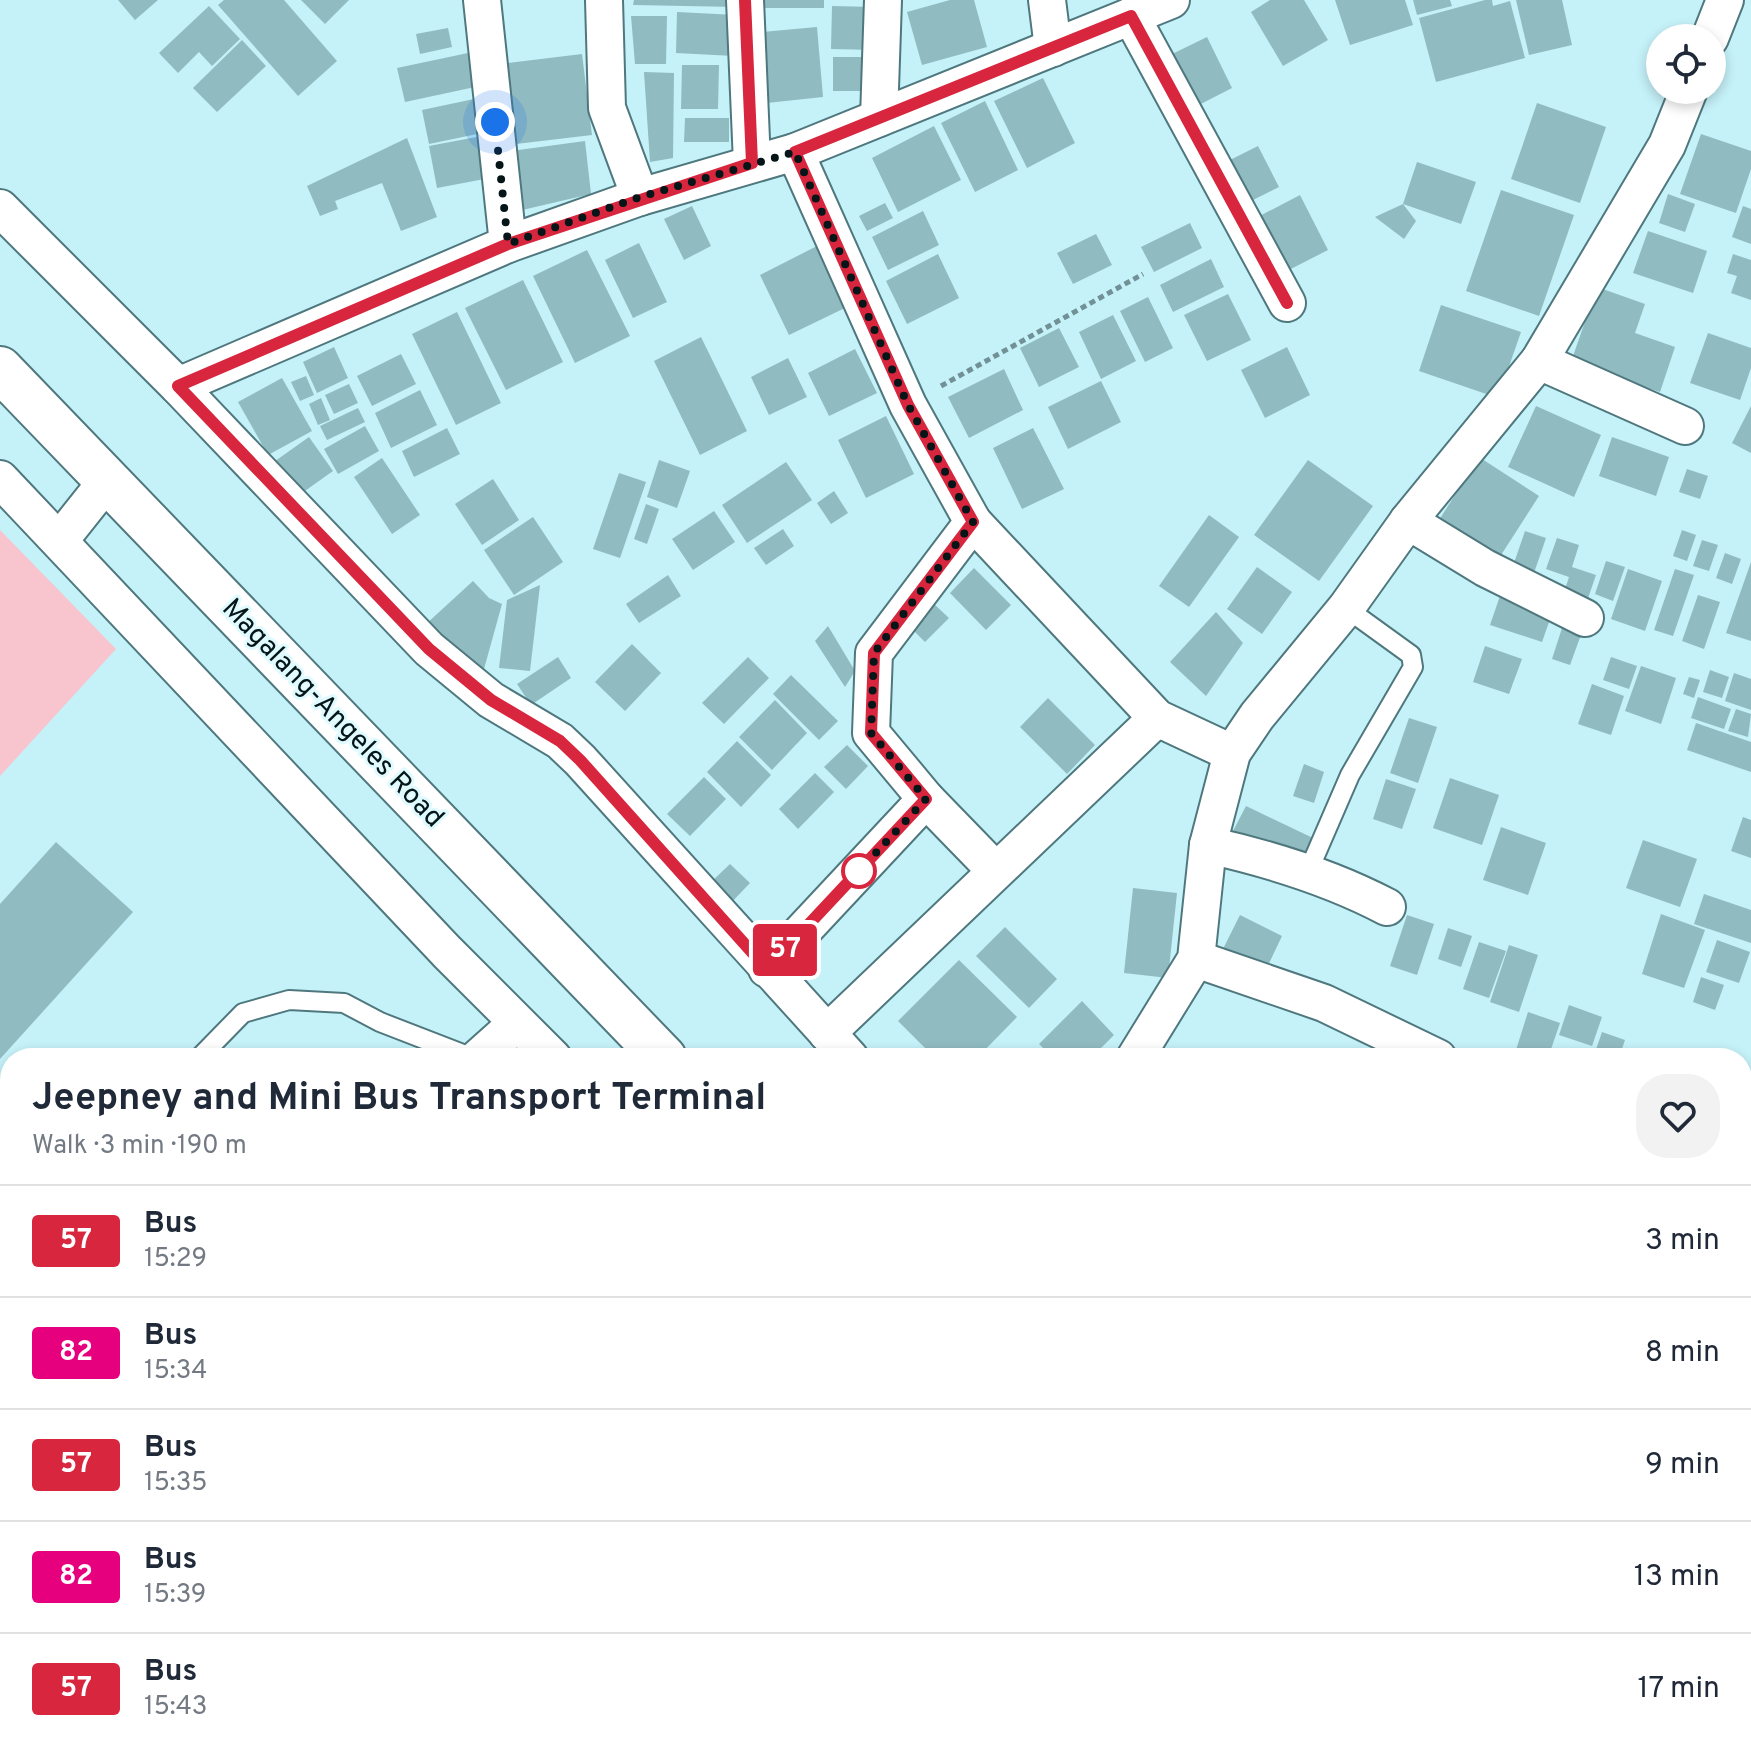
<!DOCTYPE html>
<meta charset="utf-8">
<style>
body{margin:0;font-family:Overpass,sans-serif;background:#f2f2f3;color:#1f2937;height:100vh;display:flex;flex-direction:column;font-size:30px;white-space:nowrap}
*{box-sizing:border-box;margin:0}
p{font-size:26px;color:#747a83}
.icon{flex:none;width:44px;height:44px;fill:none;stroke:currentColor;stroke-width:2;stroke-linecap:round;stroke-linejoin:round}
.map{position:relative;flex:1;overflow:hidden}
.panel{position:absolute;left:0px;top:1048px;width:1752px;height:712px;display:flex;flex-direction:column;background:#fff;border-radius:32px 32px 0 0;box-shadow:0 4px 12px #0003}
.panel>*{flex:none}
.badge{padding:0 16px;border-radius:6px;font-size:28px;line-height:52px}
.buttons{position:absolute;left:1646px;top:24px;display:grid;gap:16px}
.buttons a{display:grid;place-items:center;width:80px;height:80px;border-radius:50%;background:#fff;box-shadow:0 4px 12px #0003;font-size:40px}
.you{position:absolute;width:40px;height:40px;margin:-20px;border:6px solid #fff;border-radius:50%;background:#1a73e8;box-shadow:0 0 0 12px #1a73e833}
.map>.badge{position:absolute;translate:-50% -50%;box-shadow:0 0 0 4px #fff}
.round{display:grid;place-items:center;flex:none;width:84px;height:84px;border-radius:32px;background:#f2f2f3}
.overview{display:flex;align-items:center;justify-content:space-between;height:136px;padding:0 32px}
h1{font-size:38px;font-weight:700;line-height:60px}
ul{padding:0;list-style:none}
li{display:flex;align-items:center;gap:24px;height:112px;padding:0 32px;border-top:2px solid #e0e1e3}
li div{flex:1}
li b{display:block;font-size:30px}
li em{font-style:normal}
li .badge{min-width:88px;font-weight:700;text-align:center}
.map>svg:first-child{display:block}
</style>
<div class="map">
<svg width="1751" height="1760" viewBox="0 0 1751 1760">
<rect width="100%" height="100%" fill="#c5f1f8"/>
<polygon fill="#f8c5ce" points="0,530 116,649 0,776"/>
<g fill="#90bbc1">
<polygon points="118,0 158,0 135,20"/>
<polygon points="224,0 284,0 337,61 298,96 218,5"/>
<polygon points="301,0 349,0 325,24"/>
<polygon points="634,0 737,0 737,7 633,5"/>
<rect x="753" y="0" width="71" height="8"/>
<polygon points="950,0 974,0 987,47 922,65 907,12"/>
<polygon points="1270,0 1304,0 1328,40 1283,66 1251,12"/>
<polygon points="1335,0 1405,0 1413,25 1350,45"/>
<polygon points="1413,0 1450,0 1452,6 1417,15"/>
<polygon points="1485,0 1492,0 1493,6 1510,1 1525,58 1436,82 1419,18"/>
<polygon points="1516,0 1562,0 1572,45 1529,55"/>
<polygon points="209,6 240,39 212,66 199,52 178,73 159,53"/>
<polygon points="832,6 875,7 875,50 831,49"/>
<polygon points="677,12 736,15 734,56 676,53"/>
<polygon points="631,16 667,16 666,64 635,64"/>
<polygon points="817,27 823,97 758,104 752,33"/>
<polygon points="448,28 452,47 420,54 416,34"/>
<polygon points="1207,37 1232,88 1191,109 1166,57"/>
<polygon points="242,40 266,66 217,112 193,88"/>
<polygon points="468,53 475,87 405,102 397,68"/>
<polygon points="582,54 592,135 516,144 507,63"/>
<rect x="833" y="57" width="35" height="34"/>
<polygon points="682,65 719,65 718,109 681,109"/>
<polygon points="644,72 674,73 673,158 650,162"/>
<polygon points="1043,78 1075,143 1027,168 994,101"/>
<polygon points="474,99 482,133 429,144 422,110"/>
<polygon points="985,101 1018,170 975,192 941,123"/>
<polygon points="1537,103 1606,127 1580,203 1511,179"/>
<polygon points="685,118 729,118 729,142 684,142"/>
<polygon points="934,126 961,180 898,212 872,158"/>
<polygon points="1701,134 1751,151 1751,169 1736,213 1680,194"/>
<polygon points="487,135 495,177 437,188 429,146"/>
<polygon points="407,138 437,217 401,231 382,183 335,201 338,209 320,216 307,186"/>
<polygon points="585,141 591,194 518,211 511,151"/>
<polygon points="1258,146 1279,187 1243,205 1222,164"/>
<polygon points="1417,162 1476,182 1461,224 1403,204"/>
<polygon points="1501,190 1574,215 1539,316 1466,291"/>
<polygon points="1668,194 1695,204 1685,232 1659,223"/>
<polygon points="1300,195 1328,250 1279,275 1252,220"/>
<polygon points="885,203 893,218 867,231 859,216"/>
<polygon points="1403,204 1416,221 1404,239 1375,217"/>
<polygon points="692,206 711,246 684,260 664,219"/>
<polygon points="1743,206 1751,209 1751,244 1732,237"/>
<polygon points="923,211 939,245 888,270 872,237"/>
<polygon points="1190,223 1202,248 1154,272 1141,247"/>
<polygon points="1648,231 1707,251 1693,293 1633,273"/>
<polygon points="1096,234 1112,265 1073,284 1057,253"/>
<polygon points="639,243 667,302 633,318 605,260"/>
<polygon points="819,245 849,306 789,335 760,275"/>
<polygon points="587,250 630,336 575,363 533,276"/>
<polygon points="938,254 959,298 907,324 886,281"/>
<polygon points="1733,254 1751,260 1751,300 1731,293 1737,276 1727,273"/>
<polygon points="1211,259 1224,287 1173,312 1160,285"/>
<polygon points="523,280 563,362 506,390 465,308"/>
<polygon points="1597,287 1645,304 1635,333 1675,347 1660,392 1571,362"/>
<polygon points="1228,294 1251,340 1207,361 1184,315"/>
<polygon points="1148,297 1173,348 1145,362 1120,311"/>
<polygon points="1441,305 1521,332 1498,398 1419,371"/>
<polygon points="457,312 501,403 456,425 412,334"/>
<polygon points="1113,315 1136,361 1101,379 1079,332"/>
<polygon points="1059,328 1079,367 1039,387 1020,348"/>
<polygon points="1708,333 1751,348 1751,368 1740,400 1690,383"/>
<polygon points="701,337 747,431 700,455 654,361"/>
<polygon points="334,347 348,378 317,393 303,362"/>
<polygon points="1287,347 1310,395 1265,418 1241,370"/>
<polygon points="855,349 877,393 829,416 808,373"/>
<polygon points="401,354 416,384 372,406 357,376"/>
<polygon points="788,358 807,397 769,415 751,377"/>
<polygon points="1004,369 1023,410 969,438 948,397"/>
<polygon points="306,376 314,395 300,401 291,382"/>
<polygon points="282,378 312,431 268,455 238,402"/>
<polygon points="1101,381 1121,422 1068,449 1048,407"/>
<polygon points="349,384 358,403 334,414 325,395"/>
<polygon points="420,390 437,425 391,448 375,413"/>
<polygon points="321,398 330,420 318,425 309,404"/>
<polygon points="1536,406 1601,435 1574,497 1508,467"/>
<polygon points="1751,406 1751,453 1732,443"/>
<polygon points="358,408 365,422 327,440 320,426"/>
<polygon points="886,416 914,474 866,498 838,440"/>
<polygon points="365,426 379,451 338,474 324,449"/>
<polygon points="447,428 460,454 414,477 402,451"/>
<polygon points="1033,428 1064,489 1022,509 993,448"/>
<polygon points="309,437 333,471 295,498 271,464"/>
<polygon points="1612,437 1669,457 1656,496 1599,476"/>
<polygon points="1479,457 1539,496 1494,566 1434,528"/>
<polygon points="382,458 420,515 392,534 354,477"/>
<polygon points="659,460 690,471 677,508 647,497"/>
<polygon points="1308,460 1373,506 1319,581 1254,535"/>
<polygon points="786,462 812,500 747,543 722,505"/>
<polygon points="1687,469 1708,476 1700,499 1679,492"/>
<polygon points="619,473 646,482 620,558 593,549"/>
<polygon points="493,479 519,520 482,545 455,504"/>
<polygon points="834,491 848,513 831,524 817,503"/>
<polygon points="646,504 659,509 647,544 634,539"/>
<polygon points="714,511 735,542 693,570 672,539"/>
<polygon points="1209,515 1239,537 1189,607 1159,586"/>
<polygon points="533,517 563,562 514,595 484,550"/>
<polygon points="783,529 794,546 766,565 754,548"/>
<polygon points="1682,530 1696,535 1687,561 1673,556"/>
<polygon points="1525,531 1546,538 1534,573 1513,566"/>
<polygon points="1557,538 1579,545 1572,567 1596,575 1585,607 1562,598 1569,577 1546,569"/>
<polygon points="1702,540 1718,545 1709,571 1693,566"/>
<polygon points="1725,553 1741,559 1732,584 1716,578"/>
<polygon points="1606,561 1625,567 1613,601 1595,594"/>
<polygon points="1751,562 1751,641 1726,633"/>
<polygon points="1257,567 1292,592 1262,634 1227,609"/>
<polygon points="974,568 1011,605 986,630 950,593"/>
<polygon points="1628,569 1662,581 1645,631 1611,619"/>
<polygon points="1675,569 1694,575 1673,636 1654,630"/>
<polygon points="668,575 681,596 639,623 626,604"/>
<polygon points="473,581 489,598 502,604 484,669 451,653 425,625"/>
<polygon points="540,585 530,671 499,668 507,600"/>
<polygon points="1502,590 1554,608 1542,642 1490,625"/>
<polygon points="1698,595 1720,602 1704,649 1682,641"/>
<polygon points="934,604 949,618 925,642 911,628"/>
<polygon points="1216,612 1243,643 1206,696 1170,662"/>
<polygon points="1563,625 1582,632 1570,665 1552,659"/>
<polygon points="828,626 855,671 845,687 815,641"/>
<polygon points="632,644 661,673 625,711 595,682"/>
<polygon points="1485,646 1522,659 1509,694 1473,682"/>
<polygon points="558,657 571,678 531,705 517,684"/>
<polygon points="748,657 769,678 724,724 702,703"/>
<polygon points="1611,657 1637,666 1629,689 1603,680"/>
<polygon points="1641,666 1676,678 1661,724 1625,711"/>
<polygon points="1710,670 1729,677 1722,698 1703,692"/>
<polygon points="1734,673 1751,679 1751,710 1725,701"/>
<polygon points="791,675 838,721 819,740 773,694"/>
<polygon points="1689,677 1700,680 1694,698 1683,694"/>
<polygon points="1592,684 1624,696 1611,735 1578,724"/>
<polygon points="1698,697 1731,709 1724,729 1691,718"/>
<polygon points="1048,698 1095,745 1067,774 1020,727"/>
<polygon points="775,700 807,733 772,770 739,737"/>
<polygon points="1736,709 1751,714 1748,737 1728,731"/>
<polygon points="1409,718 1437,727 1418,783 1390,773"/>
<polygon points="1696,723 1751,742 1751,772 1687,750"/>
<polygon points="737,741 771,775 741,807 707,772"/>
<polygon points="847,745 868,766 846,789 824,767"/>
<polygon points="1304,764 1324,772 1314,803 1293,796"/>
<polygon points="815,773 834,792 798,829 779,809"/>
<polygon points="704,777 726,799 690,836 667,814"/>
<polygon points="1450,778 1499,795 1482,845 1433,828"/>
<polygon points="1386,779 1416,789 1402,829 1373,819"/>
<polygon points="1246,806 1315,839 1302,867 1232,833"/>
<polygon points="1743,817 1751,820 1751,858 1731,851"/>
<polygon points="1501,827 1546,843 1528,895 1483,880"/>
<polygon points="1643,840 1697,859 1680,907 1626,888"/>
<polygon points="56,842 133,912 0,1059 0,904"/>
<polygon points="730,864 750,883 727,907 707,886"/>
<polygon points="1133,888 1177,893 1168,978 1124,973"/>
<polygon points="1704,894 1751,910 1751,943 1694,924"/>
<polygon points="1661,914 1705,930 1684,988 1642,974"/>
<polygon points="1240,915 1282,936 1264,974 1221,953"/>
<polygon points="1407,915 1434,924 1417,975 1390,966"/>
<polygon points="1005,927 1057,979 1029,1008 976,956"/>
<polygon points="1448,928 1472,936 1461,967 1438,959"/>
<polygon points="1717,940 1750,952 1739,983 1706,972"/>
<polygon points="1479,942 1506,951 1489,998 1463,989"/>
<polygon points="1509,945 1538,955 1519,1012 1490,1002"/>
<polygon points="959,960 1017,1017 977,1058 935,1058 898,1021"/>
<polygon points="1701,977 1724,985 1715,1010 1693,1002"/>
<polygon points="1082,1001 1114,1035 1091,1058 1053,1058 1039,1044"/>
<polygon points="1569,1005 1602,1017 1592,1046 1559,1035"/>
<polygon points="1528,1012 1560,1023 1548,1058 1516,1050"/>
<polygon points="1602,1032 1625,1040 1619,1058 1593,1058"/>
<polygon points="1742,1118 1751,1121 1751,1143 1745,1161 1742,1160"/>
<polygon points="1745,1182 1751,1185 1751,1207 1742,1204"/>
<polygon points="1742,1266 1751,1269 1751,1317 1742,1314"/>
<polygon points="1742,1555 1751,1564 1751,1586 1742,1595"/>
<polygon points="1742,1712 1751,1722 1751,1749 1738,1760 1728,1760 1720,1750 1742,1750"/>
<polygon points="456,1750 466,1750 476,1760 446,1760"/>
<polygon points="483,1750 582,1750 572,1760 493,1760"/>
<polygon points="767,1750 829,1750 840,1760 758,1760"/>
</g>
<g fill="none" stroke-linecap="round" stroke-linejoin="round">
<defs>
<g id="lane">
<polyline points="1308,872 1350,775 1413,667 1411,655 1346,608"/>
<polyline points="199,1058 243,1013 289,1000 344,1003 380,1022 473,1058"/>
<polyline points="0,1280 10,1268"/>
<polyline points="917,1750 928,1760"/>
<polyline points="1258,1750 1268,1760"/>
<polyline points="403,1760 406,1750"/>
</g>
<g id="street">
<polyline points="482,0 508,244"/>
<polyline points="604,0 607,108 640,197"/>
<polyline points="745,0 752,163"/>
<polyline points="1047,0 1053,48"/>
<polyline points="1131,16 1287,303"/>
<polyline points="1710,38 1725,0"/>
<polyline points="879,118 883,0"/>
<polyline points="0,208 178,386 429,649 491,700 560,741 580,760 850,1058"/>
<polyline points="1539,361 1685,426"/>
<polyline points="178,386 508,244 640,197 795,152 1171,0"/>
<polyline points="0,479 447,952 553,1058"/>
<polyline points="1408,521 1485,568 1585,618"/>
<polyline points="973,522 1157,718 1232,753"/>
<polyline points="60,540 107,481"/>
<polyline points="926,799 995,870"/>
<path d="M1208 845C1271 859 1330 877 1387 907"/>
<polyline points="1196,959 1324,1003 1438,1058"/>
<polyline points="767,969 926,799 871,733 874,653 973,522 908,405 795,152"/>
<polyline points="827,1033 1157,718"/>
<polyline points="478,1058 517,1023"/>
<polyline points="1135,1058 1196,959 1208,845 1232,753 1257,716 1346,608 1408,521 1539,361 1667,145 1689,90"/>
<polyline points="0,1572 10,1561"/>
</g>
<g id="secondary">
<polyline points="0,369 664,1058"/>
<polyline points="1340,1750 1349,1760"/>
<polyline points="1645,1750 1656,1760"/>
</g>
</defs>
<use href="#lane" stroke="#4f787e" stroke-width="22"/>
<use href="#street" stroke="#4f787e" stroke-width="40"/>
<use href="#secondary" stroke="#4f787e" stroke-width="48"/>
<polyline stroke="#719196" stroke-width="5" stroke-dasharray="6 4" stroke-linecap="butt" points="941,386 1143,274"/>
<use href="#lane" stroke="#fff" stroke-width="18"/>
<use href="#street" stroke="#fff" stroke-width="36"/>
<use href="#secondary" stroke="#fff" stroke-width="44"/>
</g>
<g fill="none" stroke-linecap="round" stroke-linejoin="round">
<defs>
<polyline id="line" points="745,0 752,163 508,244 178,386 429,649 491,700 560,741 580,760 767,969 926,799 871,733 874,653 973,522 908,405 795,152 1131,16 1287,303"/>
</defs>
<use href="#line" stroke="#fff" stroke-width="18"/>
<use href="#line" stroke="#d7263d" stroke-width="12"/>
<polyline stroke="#051518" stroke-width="8" stroke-dasharray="0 14.4" points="495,122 508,244 640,197 795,152 908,405 973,522 874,653 871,733 926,799 859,871"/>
</g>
<circle fill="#fff" stroke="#d7263d" stroke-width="4" cx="859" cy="871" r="16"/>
<g text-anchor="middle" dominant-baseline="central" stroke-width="6" stroke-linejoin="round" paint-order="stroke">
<g font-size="28" fill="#051518" stroke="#e0fbff">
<text transform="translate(332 714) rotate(46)">Magalang-Angeles Road</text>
</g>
</g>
</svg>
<div class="buttons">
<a><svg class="icon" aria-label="locate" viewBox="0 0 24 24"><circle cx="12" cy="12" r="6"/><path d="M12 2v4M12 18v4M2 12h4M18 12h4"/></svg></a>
</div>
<div class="you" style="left:495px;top:122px"></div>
<b class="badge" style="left:785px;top:950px;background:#d7263d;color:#fff">57</b>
<section class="panel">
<div class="overview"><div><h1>Jeepney and Mini Bus Transport Terminal</h1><p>Walk · 3 min · 190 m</p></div><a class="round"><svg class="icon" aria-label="heart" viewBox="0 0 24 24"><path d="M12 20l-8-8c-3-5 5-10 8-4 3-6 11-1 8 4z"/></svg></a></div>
<ul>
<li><span class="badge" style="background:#d7263d;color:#fff">57</span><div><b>Bus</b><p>15:29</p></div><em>3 min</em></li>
<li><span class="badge" style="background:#e6007e;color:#fff">82</span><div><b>Bus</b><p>15:34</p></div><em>8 min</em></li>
<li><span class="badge" style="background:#d7263d;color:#fff">57</span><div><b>Bus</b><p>15:35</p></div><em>9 min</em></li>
<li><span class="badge" style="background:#e6007e;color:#fff">82</span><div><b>Bus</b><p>15:39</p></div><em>13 min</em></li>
<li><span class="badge" style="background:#d7263d;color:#fff">57</span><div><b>Bus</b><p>15:43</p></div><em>17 min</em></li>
</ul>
</section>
</div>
